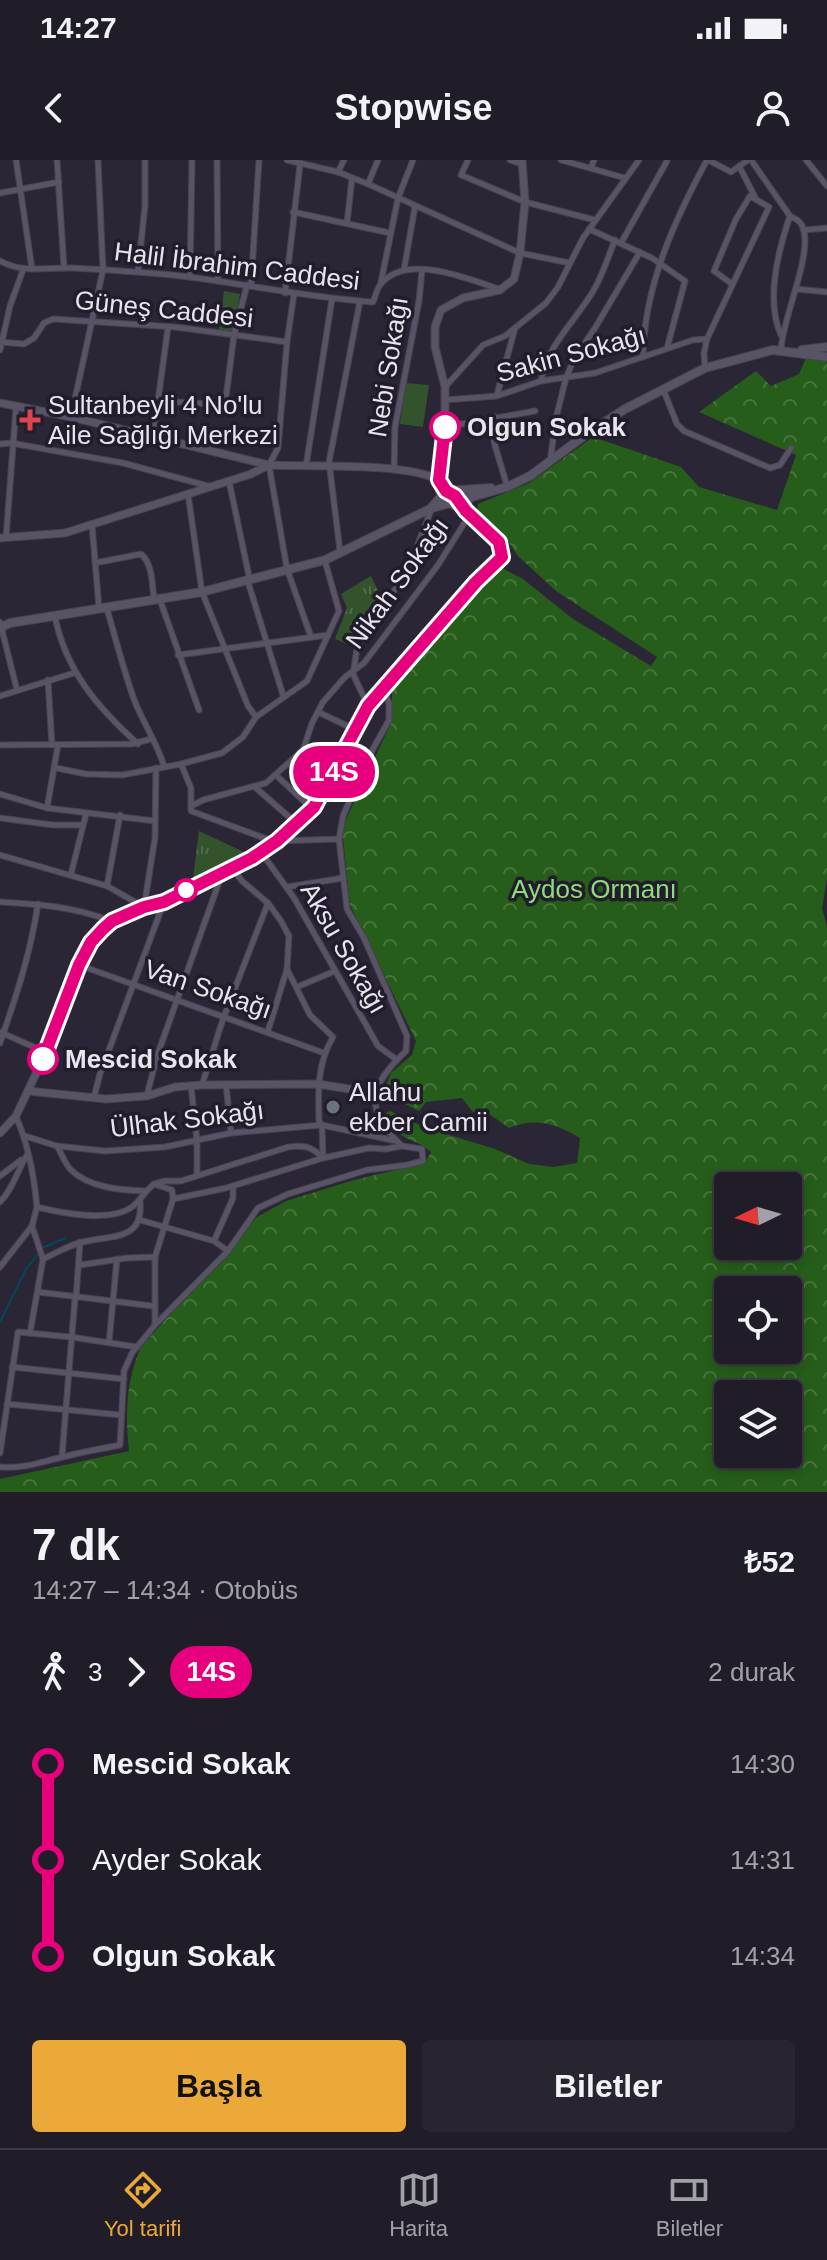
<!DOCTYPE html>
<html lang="tr">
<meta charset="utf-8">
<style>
body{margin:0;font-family:Helvetica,sans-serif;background:#282530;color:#f1f3f6;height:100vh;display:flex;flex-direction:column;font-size:30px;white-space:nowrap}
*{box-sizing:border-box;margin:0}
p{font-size:26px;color:#a2a1a8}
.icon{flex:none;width:44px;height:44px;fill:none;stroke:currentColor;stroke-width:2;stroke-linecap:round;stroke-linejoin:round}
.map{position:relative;height:1332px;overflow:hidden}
.details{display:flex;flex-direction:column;background:#201c28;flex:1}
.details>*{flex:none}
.badge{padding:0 16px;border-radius:26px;font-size:28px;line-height:52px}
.needle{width:52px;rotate:265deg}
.buttons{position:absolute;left:714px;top:1012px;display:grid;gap:16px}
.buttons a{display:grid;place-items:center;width:88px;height:88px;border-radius:8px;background:#201c28;box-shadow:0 4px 12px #0003,0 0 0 2px #3d3a45;font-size:40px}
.map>.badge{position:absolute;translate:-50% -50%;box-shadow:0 0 0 4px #fff}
.legs{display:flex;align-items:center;gap:12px;height:88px;padding:0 32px;font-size:26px}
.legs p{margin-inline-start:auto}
.head{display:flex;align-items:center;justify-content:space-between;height:136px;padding:0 32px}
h1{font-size:44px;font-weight:800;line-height:60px}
.cta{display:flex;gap:16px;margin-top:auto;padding:16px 32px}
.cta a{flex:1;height:92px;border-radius:8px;background:#eba939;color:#111;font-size:32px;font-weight:800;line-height:92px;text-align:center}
.cta a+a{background:#282530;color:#f1f3f6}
ul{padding:0 32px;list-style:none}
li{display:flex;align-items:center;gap:28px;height:96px;font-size:30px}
li i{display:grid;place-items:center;width:12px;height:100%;margin:0 10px;background:currentColor}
li i::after{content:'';width:20px;height:20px;margin:-10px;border:6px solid;border-radius:50%;background:#201c28}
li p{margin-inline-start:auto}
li:first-child i{background:linear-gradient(#0000 50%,currentColor 0)}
li:last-child i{background:linear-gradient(currentColor 50%,#0000 0)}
.status{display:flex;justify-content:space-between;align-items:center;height:56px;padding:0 40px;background:#201c28;direction:ltr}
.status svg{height:22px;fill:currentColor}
header{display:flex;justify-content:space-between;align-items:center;height:104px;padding:0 32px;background:#201c28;font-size:36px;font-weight:800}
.tabs{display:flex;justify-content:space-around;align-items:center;height:112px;border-top:2px solid #3d3a45;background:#201c28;font-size:22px;color:#a2a1a8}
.tabs a{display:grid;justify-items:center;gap:4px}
.tabs .on{color:#eba939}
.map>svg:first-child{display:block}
</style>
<div class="status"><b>14:27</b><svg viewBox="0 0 49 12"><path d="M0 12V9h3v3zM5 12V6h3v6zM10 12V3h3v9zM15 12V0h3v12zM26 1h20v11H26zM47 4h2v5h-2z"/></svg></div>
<header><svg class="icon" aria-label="back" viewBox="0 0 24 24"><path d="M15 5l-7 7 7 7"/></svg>Stopwise<svg class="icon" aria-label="person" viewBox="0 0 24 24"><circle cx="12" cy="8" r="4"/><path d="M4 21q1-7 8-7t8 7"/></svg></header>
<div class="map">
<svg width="827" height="1332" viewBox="0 0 827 1332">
<defs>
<pattern id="forest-crowns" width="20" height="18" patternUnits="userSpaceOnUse" patternTransform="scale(2)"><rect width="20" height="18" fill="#265d1a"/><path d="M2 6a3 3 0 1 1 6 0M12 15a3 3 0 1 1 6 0" fill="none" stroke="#46743c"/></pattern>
<pattern id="park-tufts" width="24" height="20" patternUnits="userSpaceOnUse" patternTransform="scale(2)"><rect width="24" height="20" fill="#33532c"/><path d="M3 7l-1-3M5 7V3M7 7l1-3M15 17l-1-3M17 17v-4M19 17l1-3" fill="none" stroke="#516c4b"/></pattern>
</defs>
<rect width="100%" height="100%" fill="#2b2635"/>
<path fill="url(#forest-crowns)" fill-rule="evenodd" d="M806 198 827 200V719L822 748 827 767V1332H0V1319L129 1291C125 1255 126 1220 141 1187L257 1057 286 1041 354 1020 425 1003 431 992C411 975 396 982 386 953L390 951 426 968 495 989 529 1004 554 1007 577 1003 580 978C556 964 536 957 509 968L482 949 473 952 462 938 426 942 419 951 383 933 391 913 412 895 416 881 350 745 342 668 392 561V528L500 407 523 419 573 459 651 506 657 497 556 431 518 396 501 371 477 353 478 344 529 323 593 277 681 307 699 327 777 350 796 295 699 252 756 211 771 226 799 214ZM728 1026H788V1086H728ZM728 1130H788V1190H728ZM728 1234H788V1294H728Z"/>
<g fill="url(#park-tufts)">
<polygon points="224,131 240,134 233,173 219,170"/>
<polygon points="371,416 382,439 365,461 355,487 335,479 347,448 341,434"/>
<polygon points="199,671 248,694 193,719"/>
</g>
<polygon fill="#33532c" points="405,223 429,225 423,267 400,264"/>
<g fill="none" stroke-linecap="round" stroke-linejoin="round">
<g stroke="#00485a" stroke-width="2">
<polyline points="44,1087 66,1078"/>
<polyline points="0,1162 26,1109 38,1094"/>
</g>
<defs>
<g id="minor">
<polyline points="16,0 32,109"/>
<polyline points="57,0 64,108"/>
<polyline points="217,0 218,121"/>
<polyline points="287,0 338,12 368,24 520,93 570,103"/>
<polyline points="468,0 461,15 525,42 595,60"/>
<polyline points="510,0 521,4"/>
<polyline points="561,0 625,18"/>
<polyline points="708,0 731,12 748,0"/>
<path d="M751 0 790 56C796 59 801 61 803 68 813 94 782 159 781 190"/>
<polyline points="806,0 827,26"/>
<polyline points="739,6 755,37"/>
<polyline points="591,8 594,0"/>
<polyline points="338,12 344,0"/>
<polyline points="368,24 378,0"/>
<polyline points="0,33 59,22"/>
<polyline points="293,52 390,73"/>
<polyline points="347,63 352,18"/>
<polyline points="589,69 652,98 685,121 667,188"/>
<polyline points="804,70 827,68"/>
<polyline points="621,83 667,1"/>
<path d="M0 101C25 114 45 107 72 108 111 110 150 112 189 117 251 125 311 138 373 142 375 137 377 129 380 125 406 92 468 119 499 129"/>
<polyline points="404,110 415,46"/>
<polyline points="138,111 145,46 145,0"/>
<polyline points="190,117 192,0"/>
<polyline points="381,122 398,38 413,0"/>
<polyline points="251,126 259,0"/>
<polyline points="796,129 827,132"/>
<polyline points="285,133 300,5"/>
<polyline points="294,134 287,182 278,288 269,305 287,409 311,477"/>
<path d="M781 175C765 140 778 91 790 56"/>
<polyline points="0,182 24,184 34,178 44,163 53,159 175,167 287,182"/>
<polyline points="0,190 10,146 23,110"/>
<path d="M643 197C644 127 674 61 707 0"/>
<polyline points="705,208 704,193 707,179 769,47 750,36 736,59 714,111 732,124"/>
<path d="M541 221C546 187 575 161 592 133 602 117 608 97 615 80"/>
<polyline points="446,226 483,185 505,176 546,143 558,127 583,78 639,0"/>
<polyline points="663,229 677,264 684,271 770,308 780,305 791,288"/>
<polyline points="497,235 515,168"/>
<polyline points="445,240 497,236 541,221 595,213 693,180 707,179"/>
<polyline points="160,241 225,245 234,175 247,125"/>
<polyline points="71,257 103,110 98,0"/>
<polyline points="495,257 494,282 507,326"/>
<polyline points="445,267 535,251"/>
<polyline points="153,278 168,167"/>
<polyline points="0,284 11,283 123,303 208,326"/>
<polyline points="550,302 556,258 566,218 574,199 595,168 640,92"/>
<polyline points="306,306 332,139"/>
<polyline points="394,310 395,267 419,141 422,110"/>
<polyline points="229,321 250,421"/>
<polyline points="188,334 202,432 248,546 256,557"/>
<polyline points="432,348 404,419 370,459 357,489 353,514 368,546 476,422 502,397 499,382 466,351"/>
<polyline points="92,365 99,448"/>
<polyline points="6,378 16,247"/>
<polyline points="340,391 329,302 360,141"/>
<path d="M95 403 141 394C153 404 152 425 154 439"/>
<polyline points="248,422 283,535"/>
<polyline points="160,440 199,550"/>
<path d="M107 449C116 480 124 512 135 542 144 564 158 585 164 606"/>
<path d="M55 457C66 511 98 548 138 584"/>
<polyline points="0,462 17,530"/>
<polyline points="178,495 328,475"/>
<polyline points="48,520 52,585"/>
<path d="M383 528 389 543V560L368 598 343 656 339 679 347 749 364 778 407 876 406 891C370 925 362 948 401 985"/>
<polyline points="0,536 74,513"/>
<polyline points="318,552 356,570"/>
<polyline points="0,585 132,584 151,579"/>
<polyline points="303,590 334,609"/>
<polyline points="181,604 191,628 191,651 275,682"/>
<polyline points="56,608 86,614 122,615 181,604 222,593 243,577 256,557 307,521 339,451 325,401"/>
<polyline points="276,615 312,649"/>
<polyline points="256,628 296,663"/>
<polyline points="0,634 47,648 155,661"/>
<polyline points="191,646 203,640 266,623 303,590 312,563 323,542 345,517 364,503 438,405 467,359 467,344 472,338"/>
<polyline points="47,648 58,585"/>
<polyline points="0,658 53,665 83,665"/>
<polyline points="277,681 339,679"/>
<polyline points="261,692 294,738 378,886 397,900"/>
<polyline points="0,695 107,726 144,747 155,678 156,608"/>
<path d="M232 708 242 721 268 743 281 761 289 776 287 809 310 855 333 877C317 904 318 931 319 961L322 965 396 981"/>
<polyline points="71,714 86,654"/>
<polyline points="107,726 120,655"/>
<polyline points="287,727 343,718"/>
<path d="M0 742C39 744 75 747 111 761"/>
<polyline points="79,805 324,893"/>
<polyline points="297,827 335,811"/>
<polyline points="268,871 287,809"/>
<polyline points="0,872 45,892"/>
<path d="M0 883C17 834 30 795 38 744"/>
<polyline points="226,924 231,973"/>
<polyline points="202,925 223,859 268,743"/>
<polyline points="191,926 197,981 197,1015"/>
<polyline points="147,935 157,896 222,714"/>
<polyline points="94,937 100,914 164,742"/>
<path d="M25 976 57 986C61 993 65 1003 70 1009 89 1028 120 1030 145 1031"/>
<polyline points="57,986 105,991 165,987 231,973 322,965 323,998"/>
<polyline points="0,1016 21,1000"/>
<path d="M154 1024 165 1021H181L288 987C303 985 311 986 322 997"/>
<path d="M0 1042C13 1029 17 1011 27 995"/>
<polyline points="140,1060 214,1081 228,1091"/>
<polyline points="32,1066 43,1099"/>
<polyline points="214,1081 233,1038 233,1026"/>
<polyline points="80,1105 127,1098 154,1097"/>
<polyline points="0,1107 32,1066 37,1047"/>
<polyline points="38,1132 153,1146"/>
<polyline points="76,1138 80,1082"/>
<polyline points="155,1163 155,1097 173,1039"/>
<path d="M30 1173 43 1099C56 1093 69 1085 83 1082 112 1075 144 1081 140 1041"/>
<polyline points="109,1182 117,1099"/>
<polyline points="12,1207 124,1219"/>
<polyline points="7,1244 121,1255"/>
<polyline points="0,1293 18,1172 71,1177 137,1187"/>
<polyline points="62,1296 75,1138"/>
<path d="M0 1307C24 1309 40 1302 63 1297 81 1292 101 1289 120 1285L124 1211 132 1193 155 1165 228 1091 258 1048 288 1034 367 1010 407 1005 423 1001 422 989 402 986 386 989 369 988 323 998 226 1028 173 1039 172 1030 154 1024C145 1031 141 1040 132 1047 109 1063 62 1053 37 1047 34 1016 29 985 16 957"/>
</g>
<g id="tertiary">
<polyline points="0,243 71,257 269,305"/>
<path d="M0 378 65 373 251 314 269 305C311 307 404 302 439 320L445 267V227L435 187V167L441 150 463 138 500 130 514 119 520 93 525 42 522 0"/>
<polyline points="28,931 106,939 147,936 175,927 202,925 318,924 374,933"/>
<polyline points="0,973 16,956 42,901 75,815 91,782 112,761 144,747 164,742 252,698 277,681 314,647 368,546"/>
</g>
<g id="secondary">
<polyline points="802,190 827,187"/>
<path d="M439 320C440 347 447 339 466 351"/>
<polyline points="432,347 446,331 491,328"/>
<polyline points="0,468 10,463 202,432 325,400 432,348 507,327 530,316 588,273 625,249 705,208 773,190 827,197"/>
</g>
</defs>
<use href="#minor" stroke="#46424f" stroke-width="7"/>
<use href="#tertiary" stroke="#46424f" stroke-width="9"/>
<use href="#secondary" stroke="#46424f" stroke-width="10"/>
<use href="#minor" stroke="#585365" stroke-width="5"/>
<use href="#tertiary" stroke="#585365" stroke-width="7"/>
<use href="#secondary" stroke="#585365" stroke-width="8"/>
</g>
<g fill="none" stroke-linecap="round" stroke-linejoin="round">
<defs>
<polyline id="line-1" points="43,899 79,805 91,782 103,769 112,761 144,747 164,742 252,698 277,681 314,647 368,546 476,422 502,397 499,382 466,351 455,336 446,331 439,320 445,267"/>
</defs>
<use href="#line-1" stroke="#fff" stroke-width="18"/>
<use href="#line-1" stroke="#e6007e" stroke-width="12"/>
</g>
<path fill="#e0444e" stroke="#211d2b" stroke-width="3" d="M26 248h8v8h8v8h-8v8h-8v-8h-8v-8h8z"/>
<g fill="#fff" stroke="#e6007e" stroke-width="4">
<circle cx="445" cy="267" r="14"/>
<circle cx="186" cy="730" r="10"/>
<circle cx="43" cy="899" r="14"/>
</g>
<circle fill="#6b7280" stroke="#211d2b" stroke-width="3" cx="333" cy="947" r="8"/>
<g text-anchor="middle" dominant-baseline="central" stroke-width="7" stroke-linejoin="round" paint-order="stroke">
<g font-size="26" fill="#e8e5ef" stroke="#211d2b">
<text transform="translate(237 106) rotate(7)">Halil İbrahim Caddesi</text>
<text transform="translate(164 149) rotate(6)">Güneş Caddesi</text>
<text transform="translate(571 194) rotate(-15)">Sakin Sokağı</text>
<text transform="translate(388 207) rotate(-81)">Nebi Sokağı</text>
<text transform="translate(397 423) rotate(-54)">Nikah Sokağı</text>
<text transform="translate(344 788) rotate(60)">Aksu Sokağı</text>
<text transform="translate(208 829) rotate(19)">Van Sokağı</text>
<text transform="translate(187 959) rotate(-7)">Ülhak Sokağı</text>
</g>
<g font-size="26" fill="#e8e5ef" stroke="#211d2b" text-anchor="start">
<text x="48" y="245">Sultanbeyli 4 No'lu<tspan x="48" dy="30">Aile Sağlığı Merkezi</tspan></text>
<text x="349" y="932">Allahu<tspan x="349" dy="30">ekber Camii</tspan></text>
</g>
<g font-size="26" font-weight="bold" fill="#e8e5ef" stroke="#211d2b" text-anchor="start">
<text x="467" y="267">Olgun Sokak</text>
<text x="65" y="899">Mescid Sokak</text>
</g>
<g font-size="26" fill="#8fda7f" stroke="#211d2b">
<text x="594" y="729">Aydos Ormanı</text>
</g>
</g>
</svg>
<div class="buttons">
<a><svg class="needle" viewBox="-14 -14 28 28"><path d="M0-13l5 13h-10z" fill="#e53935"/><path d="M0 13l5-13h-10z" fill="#a2a1a8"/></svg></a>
<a><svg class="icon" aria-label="locate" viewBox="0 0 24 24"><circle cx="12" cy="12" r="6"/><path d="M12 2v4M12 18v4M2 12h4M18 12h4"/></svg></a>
<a><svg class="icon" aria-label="layers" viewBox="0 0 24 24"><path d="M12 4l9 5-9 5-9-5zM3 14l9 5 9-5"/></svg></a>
</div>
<b class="badge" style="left:334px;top:612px;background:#e6007e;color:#fff">14S</b>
</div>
<section class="details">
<div class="head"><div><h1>7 dk</h1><p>14:27 – 14:34 · Otobüs</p></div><b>₺52</b></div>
<div class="legs"><svg class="icon" aria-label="walk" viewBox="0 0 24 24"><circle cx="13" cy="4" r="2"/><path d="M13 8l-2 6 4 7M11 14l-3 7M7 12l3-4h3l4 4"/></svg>3<svg class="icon" aria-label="forward" viewBox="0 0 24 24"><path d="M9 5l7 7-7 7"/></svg><b class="badge" style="background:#e6007e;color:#fff">14S</b><p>2 durak</p></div>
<ul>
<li><i style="color:#e6007e"></i><b>Mescid Sokak</b><p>14:30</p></li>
<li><i style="color:#e6007e"></i><span>Ayder Sokak</span><p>14:31</p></li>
<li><i style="color:#e6007e"></i><b>Olgun Sokak</b><p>14:34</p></li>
</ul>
<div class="cta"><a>Başla</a><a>Biletler</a></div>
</section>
<nav class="tabs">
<a class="on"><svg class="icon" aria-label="directions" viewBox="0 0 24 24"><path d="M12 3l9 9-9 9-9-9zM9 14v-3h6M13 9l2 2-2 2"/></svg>Yol tarifi</a>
<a><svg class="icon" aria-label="map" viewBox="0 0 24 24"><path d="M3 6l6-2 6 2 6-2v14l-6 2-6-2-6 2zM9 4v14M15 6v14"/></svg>Harita</a>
<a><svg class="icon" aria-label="tickets" viewBox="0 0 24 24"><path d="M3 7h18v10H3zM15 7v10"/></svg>Biletler</a>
</nav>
